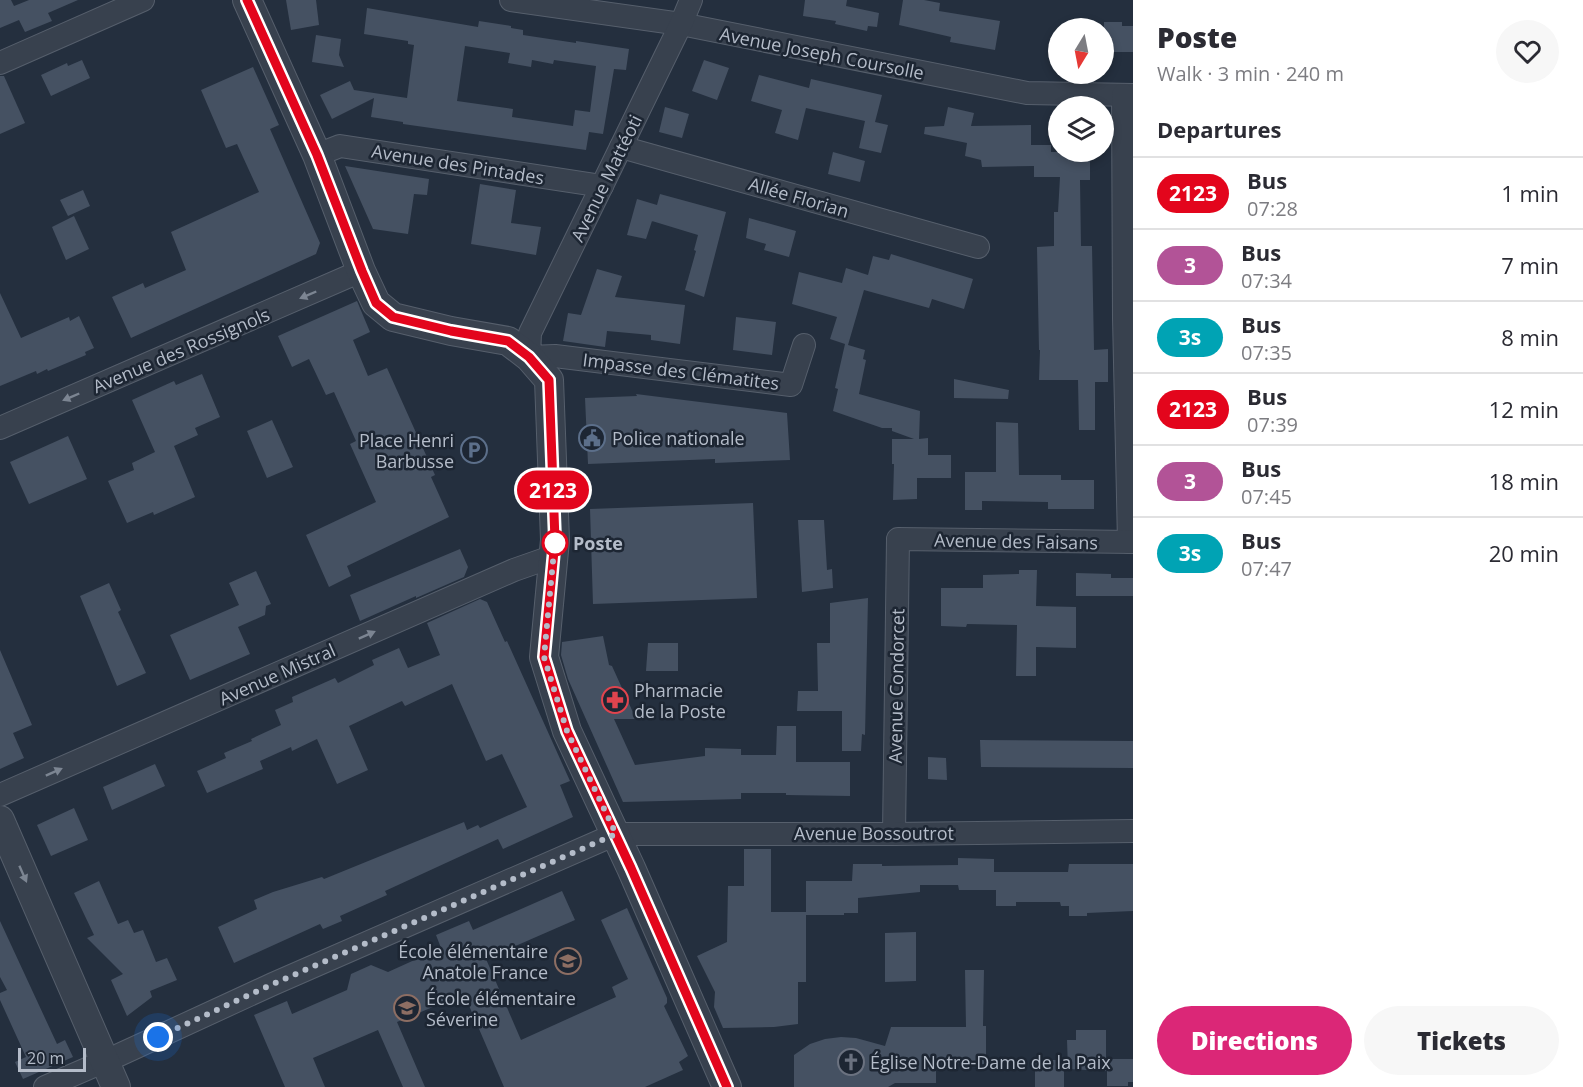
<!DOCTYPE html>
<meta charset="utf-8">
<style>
body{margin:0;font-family:"Open Sans",sans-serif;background:#f7f7f7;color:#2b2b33;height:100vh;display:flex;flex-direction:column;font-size:22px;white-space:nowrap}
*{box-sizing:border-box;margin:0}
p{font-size:20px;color:#7c7c81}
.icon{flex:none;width:33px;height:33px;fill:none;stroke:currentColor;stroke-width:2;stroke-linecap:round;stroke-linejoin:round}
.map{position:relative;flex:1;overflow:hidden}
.side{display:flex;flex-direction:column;background:#fff;width:450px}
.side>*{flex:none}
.badge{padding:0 12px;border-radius:20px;font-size:21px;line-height:39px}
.needle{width:39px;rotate:190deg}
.buttons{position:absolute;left:1048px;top:18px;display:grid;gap:12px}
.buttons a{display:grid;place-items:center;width:66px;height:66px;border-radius:50%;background:#fff;box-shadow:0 3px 9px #0003;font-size:30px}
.scale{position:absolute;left:18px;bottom:15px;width:68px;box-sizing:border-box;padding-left:6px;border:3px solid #b4bcc9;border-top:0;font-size:16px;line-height:21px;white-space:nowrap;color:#b4bcc9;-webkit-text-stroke:4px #1d2633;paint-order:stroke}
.you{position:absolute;width:30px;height:30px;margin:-15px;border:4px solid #fff;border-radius:50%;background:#1a73e8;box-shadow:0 0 0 9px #1a73e833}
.map>.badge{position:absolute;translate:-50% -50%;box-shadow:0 0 0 3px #fff}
h2{padding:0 24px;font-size:22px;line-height:54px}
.round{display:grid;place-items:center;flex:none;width:63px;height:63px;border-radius:32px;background:#f7f7f7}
.summary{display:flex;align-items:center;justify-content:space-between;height:102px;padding:0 24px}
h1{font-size:28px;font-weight:800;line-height:45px}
.button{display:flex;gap:12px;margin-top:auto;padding:12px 24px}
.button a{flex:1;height:69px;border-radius:36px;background:#db2777;color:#fff;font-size:24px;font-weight:800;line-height:69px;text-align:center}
.button a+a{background:#f7f7f7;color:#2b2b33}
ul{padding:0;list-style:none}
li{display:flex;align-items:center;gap:18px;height:72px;padding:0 24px;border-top:2px solid #e1e1e2}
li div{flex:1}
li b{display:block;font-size:22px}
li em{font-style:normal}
li .badge{min-width:66px;font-weight:700;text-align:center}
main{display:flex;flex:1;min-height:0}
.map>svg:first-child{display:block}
</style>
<main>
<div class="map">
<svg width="1133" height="1087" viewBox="0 0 1133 1087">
<rect width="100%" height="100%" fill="#242f3e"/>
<g fill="#455162" fill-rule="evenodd">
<polygon points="0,0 11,0 14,6 29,0 78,0 48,13 52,21 25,32 19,20 0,28"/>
<polygon points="286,0 316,0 319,25 291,30"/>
<polygon points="805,0 847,0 846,6 879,13 877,27 868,26 867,31 835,24 836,21 803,16"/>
<polygon points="903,0 924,0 940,3 939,11 1000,21 995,50 950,42 951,37 899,25"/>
<path d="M367 8 478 27 479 21 511 26V28L523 30V35L576 43V41L629 49 626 70 614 69 603 134 589 132 586 150 403 124V122L371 117 374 98 332 119 320 95 350 81 354 90 407 98 414 45 408 44V41L364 34ZM465 46 510 53 508 63 531 67 532 60 553 64 554 60 596 66 590 112 575 110 573 126 512 117 513 109 457 101Z"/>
<polygon points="1104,22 1122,22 1122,26 1133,26 1133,52 1104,52"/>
<polygon points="316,35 341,39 339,55 344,67 312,62"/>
<polygon points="82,60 90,78 51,96 41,75 67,63 68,66"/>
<polygon points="704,60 729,68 717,100 692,91"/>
<polygon points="253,67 279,125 270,129 320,243 316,254 131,338 112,297 143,283 145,288 186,270 171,232 259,192 237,144 226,148 201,90"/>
<polygon points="759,75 809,88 811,79 882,95 875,122 888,125 881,153 859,148 865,121 806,108 798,140 775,133 782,110 751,101"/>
<polygon points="0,76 4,76 25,123 0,134"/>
<polygon points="665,107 689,114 682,138 659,132"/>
<polygon points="948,107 974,113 971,126 1031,125 1031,145 1051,145 1051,152 1090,152 1090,180 1080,180 1081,246 1092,246 1094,350 1108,349 1108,382 1095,382 1095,430 1079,430 1078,380 1039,380 1040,350 1039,350 1037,247 1054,246 1054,212 1058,212 1060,177 1034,177 1034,166 982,167 981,160 965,156 967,143 924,134 925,127 944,126"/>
<polygon points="833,152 865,161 860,182 828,174"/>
<polygon points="345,166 429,179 427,195 414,194 408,234 373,229"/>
<polygon points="480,184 516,190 511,223 541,227 536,255 471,244"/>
<polygon points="83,190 90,206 68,216 60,200"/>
<polygon points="660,194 726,212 704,297 685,290 696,251 694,250 698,235 652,221 653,218 646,239 627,235 637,199 657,205"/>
<polygon points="74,216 89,249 66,260 52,227"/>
<polygon points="749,218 796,231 789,257 764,250 766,244 746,238"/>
<polygon points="891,254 973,279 964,309 932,299 929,308 864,290 848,345 865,350 863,359 866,360 859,394 920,411 919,439 928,438 928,455 951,455 951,478 917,478 917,499 893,500 894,464 892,464 892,439 914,439 892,431 892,428 882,428 833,411 838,389 835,388 845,344 830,339 837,317 792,304 799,272 842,283 846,268 868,275 873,256 889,260"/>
<polygon points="597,269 622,276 615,297 685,305 680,344 651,340 651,335 607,331 605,347 563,341 568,313 581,315"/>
<polygon points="0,293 21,338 69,317 70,321 79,316 94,348 85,352 86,355 48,371 47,369 37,374 36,371 0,386"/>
<polygon points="357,301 370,332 353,340 368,376 387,368 435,475 431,477 449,517 347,566 351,576 329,587 306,535 376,502 350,444 356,441 334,392 326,395 309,359 292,367 278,336"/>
<polygon points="736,317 776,322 772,355 733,350"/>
<polygon points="202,374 220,417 195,428 198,435 174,446 195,497 154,515 153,512 127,523 108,481 134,470 132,463 155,452 132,400 174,381 176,385"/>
<polygon points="954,379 1009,390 1008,399 954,398"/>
<polygon points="636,394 787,413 790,460 715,463 715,459 588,464 585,398 637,396"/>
<polygon points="272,420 293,467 267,478 247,431"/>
<polygon points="996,422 1018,423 1019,475 1061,475 1061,480 1094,480 1094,509 1048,509 1048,502 982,501 982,510 965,510 965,472 996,472"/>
<polygon points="68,436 87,479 29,504 10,462"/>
<polygon points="753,503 757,598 593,604 590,509"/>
<polygon points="798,520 824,520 827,570 832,569 833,588 802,592"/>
<polygon points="460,549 468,567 464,577 416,598 416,596 360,621 350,595"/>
<polygon points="1019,570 1037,570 1036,606 1076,607 1076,648 1036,647 1036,676 1016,676 1017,625 967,624 966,627 941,626 941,588 983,588 983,575 1019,574"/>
<polygon points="256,571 271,604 266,606 265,615 238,627 250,654 190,680 170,635 239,605 229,583"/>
<polygon points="1076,573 1111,574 1111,578 1133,578 1133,596 1076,596"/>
<polygon points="109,583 121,610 118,612 146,673 117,686 80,596"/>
<polygon points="868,598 865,735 862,734 861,751 842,751 842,711 797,711 798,691 818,691 817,643 830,643 830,603"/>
<polygon points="480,599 487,602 505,642 507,641 570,781 560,785 573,817 503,849 498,839 385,891 387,895 340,916 342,921 323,929 320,924 234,963 218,927 257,909 254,900 273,892 322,877 324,879 464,822 467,830 478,825 480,828 527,807 502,754 486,761 452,684 405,706 402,701 349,726 368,770 337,784 317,739 292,751 291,747 260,761 263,769 207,793 197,771 226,758 224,753 252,741 251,739 281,725 275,710 293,702 292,697 335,678 338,683 374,665 372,660 399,648 408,668 440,655 427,623"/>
<polygon points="603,636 609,665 612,666 636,719 614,719 635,765 705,756 705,748 741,749 741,755 776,755 777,726 796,726 796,762 850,762 850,796 786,795 786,793 741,793 741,799 623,802 568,679 561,655 562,642"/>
<polygon points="648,643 678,643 678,671 646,671"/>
<polygon points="0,650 32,725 13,733 24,758 0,769"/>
<polygon points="980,740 1133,741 1133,768 981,767"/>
<polygon points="928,757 946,758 947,780 928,779"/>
<polygon points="155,764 165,786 112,810 103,787"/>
<polygon points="74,808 88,840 51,856 37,825"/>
<polygon points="744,849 771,849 771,912 806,912 806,982 798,982 798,1024 774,1027 723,1028 714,1007 715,992 697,956 727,942 728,886 744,886"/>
<polygon points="958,858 994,859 994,872 1068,872 1069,864 1133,864 1133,911 1087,913 1087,916 1069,916 1069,906 1061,906 1060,902 1016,902 1016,906 996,906 996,890 959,890 958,885 920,885 920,892 858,898 858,913 844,913 844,915 806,915 806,881 852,881 853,864 882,864 882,866 958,865"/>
<polygon points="99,881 118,924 128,920 134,933 143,930 156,962 167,958 177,980 150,991 152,997 127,1016 111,980 123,974 87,938 94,935 74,893"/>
<polygon points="562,891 575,920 486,959 521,1040 616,997 612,987 628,979 601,920 627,908 667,998 667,1003 664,1006 688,1056 679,1062 683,1070 645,1087 504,1087 464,994 397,1022 425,1087 403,1087 378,1030 313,1058 325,1087 285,1087 254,1015 287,1001 292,1014 347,990 351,974 371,965 388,972 441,948 436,935 469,921 473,930"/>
<polygon points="0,921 57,1044 65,1040 73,1057 23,1079 15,1062 26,1057 0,1000 0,993 7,990 0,977"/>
<polygon points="916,932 916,981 885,982 885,933"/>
<polygon points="965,970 984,970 983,1026 986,1026 986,1064 936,1063 936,1083 895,1083 888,1087 794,1087 794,1055 810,1044 825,1039 841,1037 856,1038 885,1046 891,1027 966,1027"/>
<polygon points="1076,1030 1106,1030 1106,1071 1068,1069 1067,1040 1076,1040"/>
<polygon points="1107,1059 1133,1059 1133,1082 1128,1082 1128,1086 1107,1086"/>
<rect x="1035" y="1060" width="29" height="27"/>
</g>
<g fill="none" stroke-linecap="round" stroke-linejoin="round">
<defs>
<g id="minor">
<polyline points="511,0 681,24 1027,93 1133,95"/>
<polyline points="691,0 681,24 530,333 529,357 555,356 791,385 804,345"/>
<polyline points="0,63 143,0"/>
<polyline points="1123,95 1124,318 1129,542"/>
<polyline points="621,147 978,247"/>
<polyline points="317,155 340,146 602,186"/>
<polyline points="0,428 361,271"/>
<polyline points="0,795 514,570 554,556"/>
<polyline points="894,834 898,539 1133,542"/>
<polyline points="45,1087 119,1055 273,984 616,834 894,834 1133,831"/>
</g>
<g id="tertiary">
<polyline points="247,0 317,155 361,271 376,303 393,317 451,331 508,341 529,357 549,380 555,540 544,657 567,731 631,868 727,1087"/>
<polyline points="0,820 116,1087"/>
</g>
</defs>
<use href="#minor" stroke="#565f6c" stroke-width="24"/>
<use href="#tertiary" stroke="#565f6c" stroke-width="30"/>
<use href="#minor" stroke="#38414e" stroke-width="22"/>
<use href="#tertiary" stroke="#38414e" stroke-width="28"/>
</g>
<defs><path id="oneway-solid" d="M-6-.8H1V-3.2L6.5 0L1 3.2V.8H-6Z" transform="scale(1.5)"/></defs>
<g fill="#7c8592">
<use href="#oneway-solid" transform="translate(308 295) rotate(157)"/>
<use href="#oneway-solid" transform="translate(71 397) rotate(157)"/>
<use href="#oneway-solid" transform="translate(367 635) rotate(-24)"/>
<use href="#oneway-solid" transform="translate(54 772) rotate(-24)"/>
<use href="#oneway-solid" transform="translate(23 874) rotate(66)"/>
</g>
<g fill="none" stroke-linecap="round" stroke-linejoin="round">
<defs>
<polyline id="line" points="247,0 317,155 362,271 376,303 393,317 451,331 508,341 529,357 549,380 555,540 544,657 567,731 631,868 727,1087"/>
</defs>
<use href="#line" stroke="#fff" stroke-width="14"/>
<use href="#line" stroke="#e3051c" stroke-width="9"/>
<polyline stroke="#b4bcc9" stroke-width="6" stroke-dasharray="0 10.8" points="158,1037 273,984 616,834 567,731 544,657 555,540 555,543"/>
</g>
<defs>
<symbol id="civic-ring" viewBox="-11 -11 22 22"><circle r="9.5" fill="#1d2633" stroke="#5c6f8a" stroke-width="1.5"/><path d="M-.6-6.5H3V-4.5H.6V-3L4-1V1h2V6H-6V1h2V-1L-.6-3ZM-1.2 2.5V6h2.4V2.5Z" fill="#5c6f8a"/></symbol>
<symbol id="parking-ring" viewBox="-11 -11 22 22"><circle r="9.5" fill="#1d2633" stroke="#5c6f8a" stroke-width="1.5"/><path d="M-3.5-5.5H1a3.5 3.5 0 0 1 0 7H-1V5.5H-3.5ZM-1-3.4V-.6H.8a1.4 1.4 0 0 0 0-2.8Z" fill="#5c6f8a"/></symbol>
<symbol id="pharmacy-ring" viewBox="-11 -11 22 22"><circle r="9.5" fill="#1d2633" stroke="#e0444e" stroke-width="1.5"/><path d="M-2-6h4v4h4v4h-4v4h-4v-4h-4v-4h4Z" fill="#e0444e"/></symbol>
<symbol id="school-ring" viewBox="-11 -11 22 22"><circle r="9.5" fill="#1d2633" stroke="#8d6e63" stroke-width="1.5"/><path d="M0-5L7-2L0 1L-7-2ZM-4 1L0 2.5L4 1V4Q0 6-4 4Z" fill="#8d6e63"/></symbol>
<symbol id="church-ring" viewBox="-11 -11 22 22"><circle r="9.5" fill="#1d2633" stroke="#6b7280" stroke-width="1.5"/><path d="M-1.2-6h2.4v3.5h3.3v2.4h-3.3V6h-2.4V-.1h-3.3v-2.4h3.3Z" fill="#6b7280"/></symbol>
</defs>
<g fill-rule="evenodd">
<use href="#civic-ring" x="577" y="423" width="30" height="30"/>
<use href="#parking-ring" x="459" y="435" width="30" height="30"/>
<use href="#pharmacy-ring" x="600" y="685" width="30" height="30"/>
<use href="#school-ring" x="553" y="946" width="30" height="30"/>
<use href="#school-ring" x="392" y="993" width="30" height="30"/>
<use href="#church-ring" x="836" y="1047" width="30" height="30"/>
</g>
<circle fill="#fff" stroke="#e3051c" stroke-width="3" cx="555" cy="543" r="12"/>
<g text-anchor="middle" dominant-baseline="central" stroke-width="5" stroke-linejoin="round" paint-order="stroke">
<g font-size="18" fill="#b4bcc9" stroke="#1d2633">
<text transform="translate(822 53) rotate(11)">Avenue Joseph Coursolle</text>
<text transform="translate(458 164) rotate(9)">Avenue des Pintades</text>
<text transform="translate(606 178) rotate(-64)">Avenue Mattéoti</text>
<text transform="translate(799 197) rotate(16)">Allée Florian</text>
<text transform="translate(181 350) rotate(-23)">Avenue des Rossignols</text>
<text transform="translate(681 371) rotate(7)">Impasse des Clématites</text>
<text transform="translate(1016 541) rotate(1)">Avenue des Faisans</text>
<text transform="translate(277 674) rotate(-24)">Avenue Mistral</text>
<text transform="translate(896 686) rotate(-89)">Avenue Condorcet</text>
<text x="874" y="833">Avenue Bossoutrot</text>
</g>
<g font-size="18" fill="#b4bcc9" stroke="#1d2633" text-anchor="start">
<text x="612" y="438">Police nationale</text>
<text x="454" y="440" text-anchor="end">Place Henri<tspan x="454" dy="21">Barbusse</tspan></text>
<text x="634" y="690">Pharmacie<tspan x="634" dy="21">de la Poste</tspan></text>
<text x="548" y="951" text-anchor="end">École élémentaire<tspan x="548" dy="21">Anatole France</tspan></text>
<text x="426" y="998">École élémentaire<tspan x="426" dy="21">Séverine</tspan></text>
<text x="870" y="1062">Église Notre-Dame de la Paix</text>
</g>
<g font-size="18" font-weight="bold" fill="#b4bcc9" stroke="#1d2633" text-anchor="start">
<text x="573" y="543">Poste</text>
</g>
</g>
</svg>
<div class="buttons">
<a><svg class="needle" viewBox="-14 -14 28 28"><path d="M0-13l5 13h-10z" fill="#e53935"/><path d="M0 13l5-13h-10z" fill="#7c7c81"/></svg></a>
<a><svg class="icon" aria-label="layers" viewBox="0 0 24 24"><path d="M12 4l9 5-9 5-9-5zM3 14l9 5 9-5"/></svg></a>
</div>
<div class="scale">20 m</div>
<div class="you" style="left:158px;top:1037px"></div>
<b class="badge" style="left:553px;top:490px;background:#e3051c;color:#fff">2123</b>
</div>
<section class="side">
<div class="summary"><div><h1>Poste</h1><p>Walk · 3 min · 240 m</p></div><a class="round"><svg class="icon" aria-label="heart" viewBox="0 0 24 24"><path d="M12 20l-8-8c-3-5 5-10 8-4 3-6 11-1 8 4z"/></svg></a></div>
<h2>Departures</h2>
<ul>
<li><span class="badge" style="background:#e3051c;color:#fff">2123</span><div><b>Bus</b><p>07:28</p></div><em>1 min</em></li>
<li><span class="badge" style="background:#b25397;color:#fff">3</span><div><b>Bus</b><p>07:34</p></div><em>7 min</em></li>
<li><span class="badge" style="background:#00a3b4;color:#fff">3s</span><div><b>Bus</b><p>07:35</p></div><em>8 min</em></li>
<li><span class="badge" style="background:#e3051c;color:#fff">2123</span><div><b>Bus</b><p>07:39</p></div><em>12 min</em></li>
<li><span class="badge" style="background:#b25397;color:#fff">3</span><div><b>Bus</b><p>07:45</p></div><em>18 min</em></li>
<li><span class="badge" style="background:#00a3b4;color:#fff">3s</span><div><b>Bus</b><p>07:47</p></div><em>20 min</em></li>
</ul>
<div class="button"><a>Directions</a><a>Tickets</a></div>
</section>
</main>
